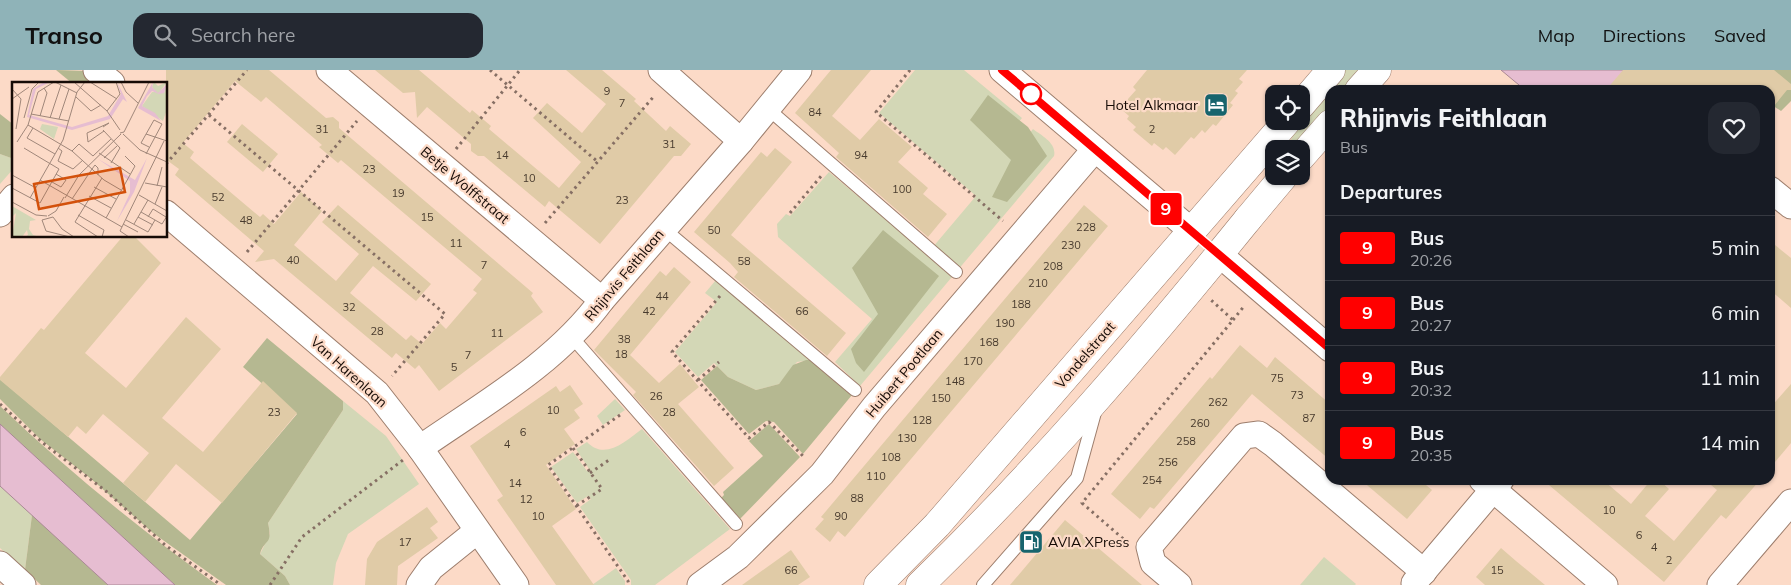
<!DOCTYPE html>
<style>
body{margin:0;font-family:Mulish,sans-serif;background:#242831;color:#f1f3f6;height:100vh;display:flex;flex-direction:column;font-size:19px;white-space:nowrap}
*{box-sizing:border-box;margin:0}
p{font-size:16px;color:#9ea1a6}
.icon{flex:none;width:28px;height:28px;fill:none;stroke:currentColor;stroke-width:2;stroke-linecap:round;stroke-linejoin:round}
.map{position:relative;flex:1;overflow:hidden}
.details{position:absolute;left:1325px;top:15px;width:450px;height:400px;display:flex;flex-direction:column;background:#171b24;border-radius:15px;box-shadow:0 1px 4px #0004}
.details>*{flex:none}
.badge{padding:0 10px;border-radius:4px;font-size:18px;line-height:32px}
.buttons{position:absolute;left:1265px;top:15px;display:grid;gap:10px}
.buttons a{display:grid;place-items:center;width:45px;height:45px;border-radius:10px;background:#171b24;box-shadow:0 1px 4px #0004;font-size:25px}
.map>.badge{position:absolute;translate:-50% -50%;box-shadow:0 0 0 2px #fff}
h2{padding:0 15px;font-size:19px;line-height:45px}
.round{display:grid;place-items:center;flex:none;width:52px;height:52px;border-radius:15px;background:#242831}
.headline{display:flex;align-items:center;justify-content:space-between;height:85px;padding:0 15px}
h1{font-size:24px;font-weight:800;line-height:38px}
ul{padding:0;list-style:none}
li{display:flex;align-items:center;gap:15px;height:65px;padding:0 15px;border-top:1px solid #363941}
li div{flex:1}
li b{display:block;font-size:19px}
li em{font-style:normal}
li .badge{min-width:55px;font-weight:700;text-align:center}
header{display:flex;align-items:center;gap:30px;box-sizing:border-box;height:70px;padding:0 25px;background:#8fb3b8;color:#111}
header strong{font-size:24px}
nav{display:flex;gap:28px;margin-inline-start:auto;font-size:18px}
.search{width:350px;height:45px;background:#242831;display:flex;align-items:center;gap:12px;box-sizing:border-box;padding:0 18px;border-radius:15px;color:#9ea1a6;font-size:19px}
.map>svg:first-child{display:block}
</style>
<header>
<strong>Transo</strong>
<div class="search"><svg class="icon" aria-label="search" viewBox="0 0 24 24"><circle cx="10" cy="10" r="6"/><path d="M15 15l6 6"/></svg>Search here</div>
<nav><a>Map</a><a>Directions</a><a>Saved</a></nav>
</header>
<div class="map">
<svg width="1791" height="515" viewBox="0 0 1791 515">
<rect width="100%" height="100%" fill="#fcdac7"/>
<g fill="#d3d7b6">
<path d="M915 0H964L1022 48 1017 54 1029 64 1033 59C1042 66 1057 73 1054 86L860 316 835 292 872 249 778 167 777 154 786 144 790 146 829 102 927 184 976 126 879 43Z"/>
<polygon points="1342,0 1362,0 1345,20 1330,20 1330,38 1296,79 1286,79 1305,44"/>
<polygon points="0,84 14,89 14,98 0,114"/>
<polygon points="716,210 811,290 797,292 779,314 756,320 728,307 714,293 698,307 675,282 717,232 705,223"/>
<polygon points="615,329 625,340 603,355 597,346"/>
<polygon points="343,331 386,366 419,414 348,464 336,493 333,515 290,515 285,506 260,484 270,464 268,453 343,340"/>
<path d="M642 359 730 459 655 515H631V510L580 437 591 429 588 426 577 433 551 397 573 382 587 401 589 399 576 379 587 372C605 391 626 371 642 359Z"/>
<polygon points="0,416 32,445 25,500 0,478"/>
<polygon points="1324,487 1356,514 1355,515 1300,515"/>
<polygon points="616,498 625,511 625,515 592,515"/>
</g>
<g fill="#b5b891">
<polygon points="56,0 87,1 92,5 85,14 73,14"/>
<polygon points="1722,0 1791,0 1791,31 1781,41 1770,34 1770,20"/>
<polygon points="988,25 1028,57 1047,86 1007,132 992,127 1011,90 970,50"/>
<polygon points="0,44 14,55 14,89 0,84"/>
<polygon points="883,160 939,206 864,302 856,293 851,279 878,244 852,198"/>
<path d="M267 268 343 331V340L268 453C273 476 265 468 260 484L285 506 290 515H226L153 463 90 408 40 369 0 329V309L190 470 297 344 243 297Z"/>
<polygon points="806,290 811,290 852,325 803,384 774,352 766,351 749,364 701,310 717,296 728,307 756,320 779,314 793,295"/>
<path d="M0 336C68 401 141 460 217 515H175L0 354Z"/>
<polygon points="769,354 800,387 740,449 721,428 724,425 723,422 763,386 749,371"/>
<polygon points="32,445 108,515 41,515 25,500"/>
</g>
<g fill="#e6bdd1" stroke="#a88894">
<polygon points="1501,0 1625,0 1621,20 1525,20"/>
<polygon points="0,354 175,515 108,515 0,416"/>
</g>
<g fill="#e0cba7" fill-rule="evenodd">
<path d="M166 0H269L326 48 333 47 339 52V58L533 223 531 226 543 242 439 321 419 295 415 299 396 283 392 288 274 189 255 192 264 181 175 105 179 99 168 91 166 93ZM235 11 261 32 266 27 322 75 319 77 338 93 341 90 482 209 473 220 477 223 446 259 440 253 422 274 411 265 406 270 350 223 373 196 416 231 431 214 338 135 322 152 359 184 336 211 294 175 322 141 301 122 274 154 263 144 260 147 190 88 194 82 183 73Z"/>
<polygon points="375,0 419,0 470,43 472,40 491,56 489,59 559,118 581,92 533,48 547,33 582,63 606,34 566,0 602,0 636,29 634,31 666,61 670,56 691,74 681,86 674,86 600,174 549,131 545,137 484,86 478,86 471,81 471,74 427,37 417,48 415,22 403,23"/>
<polygon points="831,0 871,0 832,46 860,70 879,49 912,77 898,92 928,118 923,124 947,144 928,167 836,87 839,83 795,43"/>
<polygon points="1147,0 1247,0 1239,9 1243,12 1235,21 1238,23 1230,33 1233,35 1216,56 1213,54 1205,63 1202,60 1194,69 1191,67 1175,85 1166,77 1163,80 1154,73 1152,76 1133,60 1136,57 1127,49 1129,46 1120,38 1136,20 1133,17"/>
<polygon points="1623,0 1774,0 1791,14 1791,20 1787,20 1770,41 1770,20 1606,20"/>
<polygon points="242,54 278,84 263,102 227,72"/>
<polygon points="775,78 792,92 731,165 846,263 827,286 734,207 738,202 730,193 694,162 761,82 767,87"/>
<polygon points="1084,135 1108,156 845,467 838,461 830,472 815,459 824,449 821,447"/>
<polygon points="123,166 134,166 161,193 85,283 126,318 186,247 221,279 162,348 203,382 263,311 297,343 222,433 176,394 145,432 123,413 149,383 103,344 86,364 77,356 68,367 0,310 0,307 41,258 44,260"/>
<polygon points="1770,171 1791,188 1791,238 1770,220"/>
<polygon points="674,197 691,212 630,285 659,313 680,294 699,317 678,334 734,398 714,416 633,325 636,322 594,280 660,201 666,206"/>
<polygon points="1240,275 1267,298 1275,287 1330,334 1330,390 1252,324 1154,439 1150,437 1140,449 1111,424 1210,307 1212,309"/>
<polygon points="1791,314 1791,373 1770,398 1770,338"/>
<polygon points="570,315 583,334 574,340 580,348 564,359 575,374 546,395 576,439 552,456 594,515 556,515 497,430 503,426 470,376 556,316 560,322"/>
<polygon points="1361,410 1420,410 1432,420 1407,449"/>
<polygon points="1543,410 1603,410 1631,434 1651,410 1659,410 1669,419 1645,446 1674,471 1717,420 1705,410 1760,410 1726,449 1721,445 1664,512"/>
<polygon points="427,437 438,452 430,458 438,468 398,496 397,515 365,515 367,489 377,472"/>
<polygon points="1065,450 1142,515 1010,515"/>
<polygon points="1501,478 1516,491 1545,515 1485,515 1476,507"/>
<polygon points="791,480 810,507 798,515 742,515"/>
</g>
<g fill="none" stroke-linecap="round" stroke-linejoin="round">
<defs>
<g id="lane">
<polyline points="767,38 956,202"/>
<polyline points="663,158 855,320"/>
<polyline points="571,266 736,454"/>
<polyline points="983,515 1077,408 1096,339"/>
</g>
<g id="street">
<polyline points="96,0 112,13"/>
<polyline points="329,0 602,230"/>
<polyline points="661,0 741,71"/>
<polyline points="1002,0 1193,162"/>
<polyline points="1770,119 1791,136"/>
<polyline points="166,143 377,323 420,378 516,515"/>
<polyline points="0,144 14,127"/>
<polyline points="1219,184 1330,279"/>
<path d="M420 378C483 334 555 294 602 230L741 71 799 0"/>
<polyline points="1482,410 1605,515"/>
<polyline points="0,494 23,515"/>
<polyline points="1414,513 1501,410"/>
<polyline points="419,515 431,498 477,461"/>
<polyline points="700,515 738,487 822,404 874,337 1095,79"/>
<polyline points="1179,515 1153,493 1149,477 1244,366 1259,364 1273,374 1424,502"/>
<polyline points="1720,515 1791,432"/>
</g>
<g id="secondary">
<polyline points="1301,35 1331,0"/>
<polyline points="878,515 937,455 1287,51"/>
<path d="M920 515C1038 401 1145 276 1248 149"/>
</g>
<g id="highway">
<polyline points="1359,20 1377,0"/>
<polyline points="1301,87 1330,54"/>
<polyline points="1248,149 1284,106"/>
</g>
</defs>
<use href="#lane" stroke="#9d7e6d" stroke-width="14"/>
<use href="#street" stroke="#9d7e6d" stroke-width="27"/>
<use href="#secondary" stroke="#9d7e6d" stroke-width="29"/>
<use href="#highway" stroke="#9d7e6d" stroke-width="29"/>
<g stroke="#866f64" stroke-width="3" stroke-dasharray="2.5 4" stroke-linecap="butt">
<polyline points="490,0 598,92"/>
<polyline points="910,0 876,42 1003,151"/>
<polyline points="209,45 445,244 392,306"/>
<polyline points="456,79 520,0"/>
<polyline points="166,94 247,0"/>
<polyline points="790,143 822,105"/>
<polyline points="545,153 655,25"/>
<polyline points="247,182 357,51"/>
<polyline points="720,226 672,282 749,368 769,352 805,388"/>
<polyline points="1233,250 1245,235"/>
<polyline points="698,310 719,292"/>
<polyline points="0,334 43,373 107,422 165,475 221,515"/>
<polyline points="620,345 548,395 628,511 629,515"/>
<polyline points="573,378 602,419 576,436"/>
<polyline points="590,403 609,390"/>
<polyline points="1128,473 1082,433 1233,250 1211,230"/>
<polyline points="270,515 302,467 403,390"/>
</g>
<use href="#lane" stroke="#fff" stroke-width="12"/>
<use href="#street" stroke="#fff" stroke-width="25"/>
<use href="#secondary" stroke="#fff" stroke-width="28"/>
<use href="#highway" stroke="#fff" stroke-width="28"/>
</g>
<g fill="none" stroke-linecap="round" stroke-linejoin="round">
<defs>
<polyline id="line" points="1002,0 1330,279"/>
</defs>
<use href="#line" stroke="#fff" stroke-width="11"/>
<use href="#line" stroke="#f00" stroke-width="8"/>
</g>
<defs>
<symbol id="hotel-square" viewBox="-11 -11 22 22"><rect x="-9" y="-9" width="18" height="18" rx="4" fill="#17646d" stroke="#fcdac7"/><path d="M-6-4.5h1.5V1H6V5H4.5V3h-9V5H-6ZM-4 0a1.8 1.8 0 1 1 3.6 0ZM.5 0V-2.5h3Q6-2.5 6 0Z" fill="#fff"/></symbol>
<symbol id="fuel-square" viewBox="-11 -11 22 22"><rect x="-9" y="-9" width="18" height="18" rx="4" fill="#17646d" stroke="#fcdac7"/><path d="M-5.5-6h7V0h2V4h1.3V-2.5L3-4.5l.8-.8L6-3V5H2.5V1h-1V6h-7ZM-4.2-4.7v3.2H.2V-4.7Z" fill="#fff"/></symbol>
</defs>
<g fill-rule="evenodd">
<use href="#hotel-square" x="1202" y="21" width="28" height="28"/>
<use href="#fuel-square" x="1017" y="458" width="28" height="28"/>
</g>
<circle fill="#fff" stroke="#f00" stroke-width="2.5" cx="1031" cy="24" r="10"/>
<g text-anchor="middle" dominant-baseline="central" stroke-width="4.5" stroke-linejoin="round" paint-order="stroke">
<g font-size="11" fill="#483b2e">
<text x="607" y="21">9</text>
<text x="622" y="33">7</text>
<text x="815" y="42">84</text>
<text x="322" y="59">31</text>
<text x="1152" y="59">2</text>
<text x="669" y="74">31</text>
<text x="502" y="85">14</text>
<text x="861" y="85">94</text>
<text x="369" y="99">23</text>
<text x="529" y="108">10</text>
<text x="902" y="119">100</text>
<text x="398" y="123">19</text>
<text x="218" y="127">52</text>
<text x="622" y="130">23</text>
<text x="427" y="147">15</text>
<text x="246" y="150">48</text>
<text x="1086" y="157">228</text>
<text x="714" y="160">50</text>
<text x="456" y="173">11</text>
<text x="1071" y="175">230</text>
<text x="293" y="190">40</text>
<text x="744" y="191">58</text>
<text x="484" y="195">7</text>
<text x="1053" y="196">208</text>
<text x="1038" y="213">210</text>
<text x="662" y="226">44</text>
<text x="1021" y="234">188</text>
<text x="349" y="237">32</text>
<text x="649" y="241">42</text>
<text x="802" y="241">66</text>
<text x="1005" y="253">190</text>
<text x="377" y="261">28</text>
<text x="497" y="263">11</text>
<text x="624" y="269">38</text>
<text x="989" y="272">168</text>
<text x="621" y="284">18</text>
<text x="468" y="285">7</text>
<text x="973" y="291">170</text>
<text x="454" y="297">5</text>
<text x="1277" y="308">75</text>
<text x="955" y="311">148</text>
<text x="1297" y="325">73</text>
<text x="656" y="326">26</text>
<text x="941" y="328">150</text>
<text x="1218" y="332">262</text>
<text x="553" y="340">10</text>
<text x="274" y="342">23</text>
<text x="669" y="342">28</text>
<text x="1309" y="348">87</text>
<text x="922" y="350">128</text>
<text x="1200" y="353">260</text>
<text x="523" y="362">6</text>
<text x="907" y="368">130</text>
<text x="1186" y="371">258</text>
<text x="507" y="374">4</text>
<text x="891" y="387">108</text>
<text x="1168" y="392">256</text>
<text x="876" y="406">110</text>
<text x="1152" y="410">254</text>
<text x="515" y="413">14</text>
<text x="857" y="428">88</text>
<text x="526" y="429">12</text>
<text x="1609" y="440">10</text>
<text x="538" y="446">10</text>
<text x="841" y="446">90</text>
<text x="1639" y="465">6</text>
<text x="405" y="472">17</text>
<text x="1654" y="477">4</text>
<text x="1669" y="490">2</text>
<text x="791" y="500">66</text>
<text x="1497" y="500">15</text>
</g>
<g font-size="14" fill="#160b06" stroke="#fcdac7" text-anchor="end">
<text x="1198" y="35">Hotel Alkmaar</text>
<text x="1048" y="472" text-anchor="start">AVIA XPress</text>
</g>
<g font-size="14" fill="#160b06" stroke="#fcdac7">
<text transform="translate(465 115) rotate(40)">Betje Wolffstraat</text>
<text transform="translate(624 205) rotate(-50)">Rhijnvis Feithlaan</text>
<text transform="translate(1085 285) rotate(-49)">Vondelstraat</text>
<text transform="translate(349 302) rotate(42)">Van Harenlaan</text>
<text transform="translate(904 303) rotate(-50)">Huibert Pootlaan</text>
</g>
</g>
<g transform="translate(12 12)">
<rect width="155" height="155" fill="#fcdac7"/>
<path d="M142 0 146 4 155 0 147 11H152L155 2V27L151 39 130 24 140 10H144L140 5ZM30 42 46 45 42 57 28 47ZM0 124 24 138 18 139 17 147 21 153 28 155H13L16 153 15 148 10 155H0L4 131 0 135Z" fill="#d3d7b6"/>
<path d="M32 0H38L24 7 17 33 60 45 96 34 109 12 105 0 115 20 111 17 98 37 60 48 15 35 21 7ZM141 0 140 5 146 11 155 2 152 11 147 12 140 9 135 14 130 24 143 31 149 39 126 26ZM135 76 122 110 105 139 118 111V99L86 77 123 98Z" fill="#e6bdd1"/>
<path fill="none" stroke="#a0877a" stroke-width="1" d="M43 0 65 11M62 0 95 29 108 48M78 0 105 17M109 0 114 10 126 21M0 7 9 17 4 47M64 15 79 29 89 23M0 17 17 5M95 29 108 12 104 0M19 32 57 39M28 34 35 11 32 6M12 36 20 7 27 0M38 36 49 3M47 37 57 7M16 43 60 69 92 98 109 108M91 45 97 41 75 51 76 60 92 49M21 46 15 56 43 72M91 48 108 66 99 81M108 51 112 50 137 0M111 52 128 68 155 80M134 52 155 59M5 60 16 43 26 10 42 0M46 66 50 69 46 79 61 87 71 78M60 69 67 62 81 74 99 57M87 71 118 92M134 72 150 42 142 38 129 61 137 65M92 76 105 64M80 87 83 83 86 86V93M0 93 24 106M28 98 110 145M40 100 49 105 54 98 44 92M133 101 155 105M145 104 150 85M82 105 104 117M0 106 28 121 47 87 12 66M127 113 155 129M77 114 99 126M18 116 51 58 65 10 73 0M53 116 67 93 109 52M60 117 80 87M0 120 24 133 35 134M143 122 150 105M129 130 150 142 155 134M66 133 92 148 90 155M36 134 44 129 52 115M126 135 141 143M136 135 141 127 154 135M94 136 123 84 113 74M114 138 136 150 143 138M111 142 126 150M122 142 136 118M58 155 34 149 30 138 41 135 50 147 62 155M86 155 63 140 90 96M117 155 108 149 152 59"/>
<path fill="#d3510b" fill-opacity="0.15" stroke="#d3510b" stroke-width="2.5" d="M108 86 113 110 27 127 22 102Z"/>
<rect width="155" height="155" fill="none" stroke="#160b06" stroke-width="2.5"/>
</g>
</svg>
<div class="buttons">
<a><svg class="icon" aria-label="locate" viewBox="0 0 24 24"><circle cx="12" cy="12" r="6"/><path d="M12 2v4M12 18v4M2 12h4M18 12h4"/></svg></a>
<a><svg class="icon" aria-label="layers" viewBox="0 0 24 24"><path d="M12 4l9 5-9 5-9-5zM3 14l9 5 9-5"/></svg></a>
</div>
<b class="badge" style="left:1166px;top:139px;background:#f00;color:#fff">9</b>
<section class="details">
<div class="headline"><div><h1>Rhijnvis Feithlaan</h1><p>Bus</p></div><a class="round"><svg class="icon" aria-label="heart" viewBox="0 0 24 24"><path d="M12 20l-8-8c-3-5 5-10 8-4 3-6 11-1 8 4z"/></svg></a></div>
<h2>Departures</h2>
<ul>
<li><span class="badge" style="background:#f00;color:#fff">9</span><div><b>Bus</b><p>20:26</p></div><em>5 min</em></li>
<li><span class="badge" style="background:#f00;color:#fff">9</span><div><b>Bus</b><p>20:27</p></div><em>6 min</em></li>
<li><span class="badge" style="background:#f00;color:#fff">9</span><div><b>Bus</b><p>20:32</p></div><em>11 min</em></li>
<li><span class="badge" style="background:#f00;color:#fff">9</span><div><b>Bus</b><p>20:35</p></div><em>14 min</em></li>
</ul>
</section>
</div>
